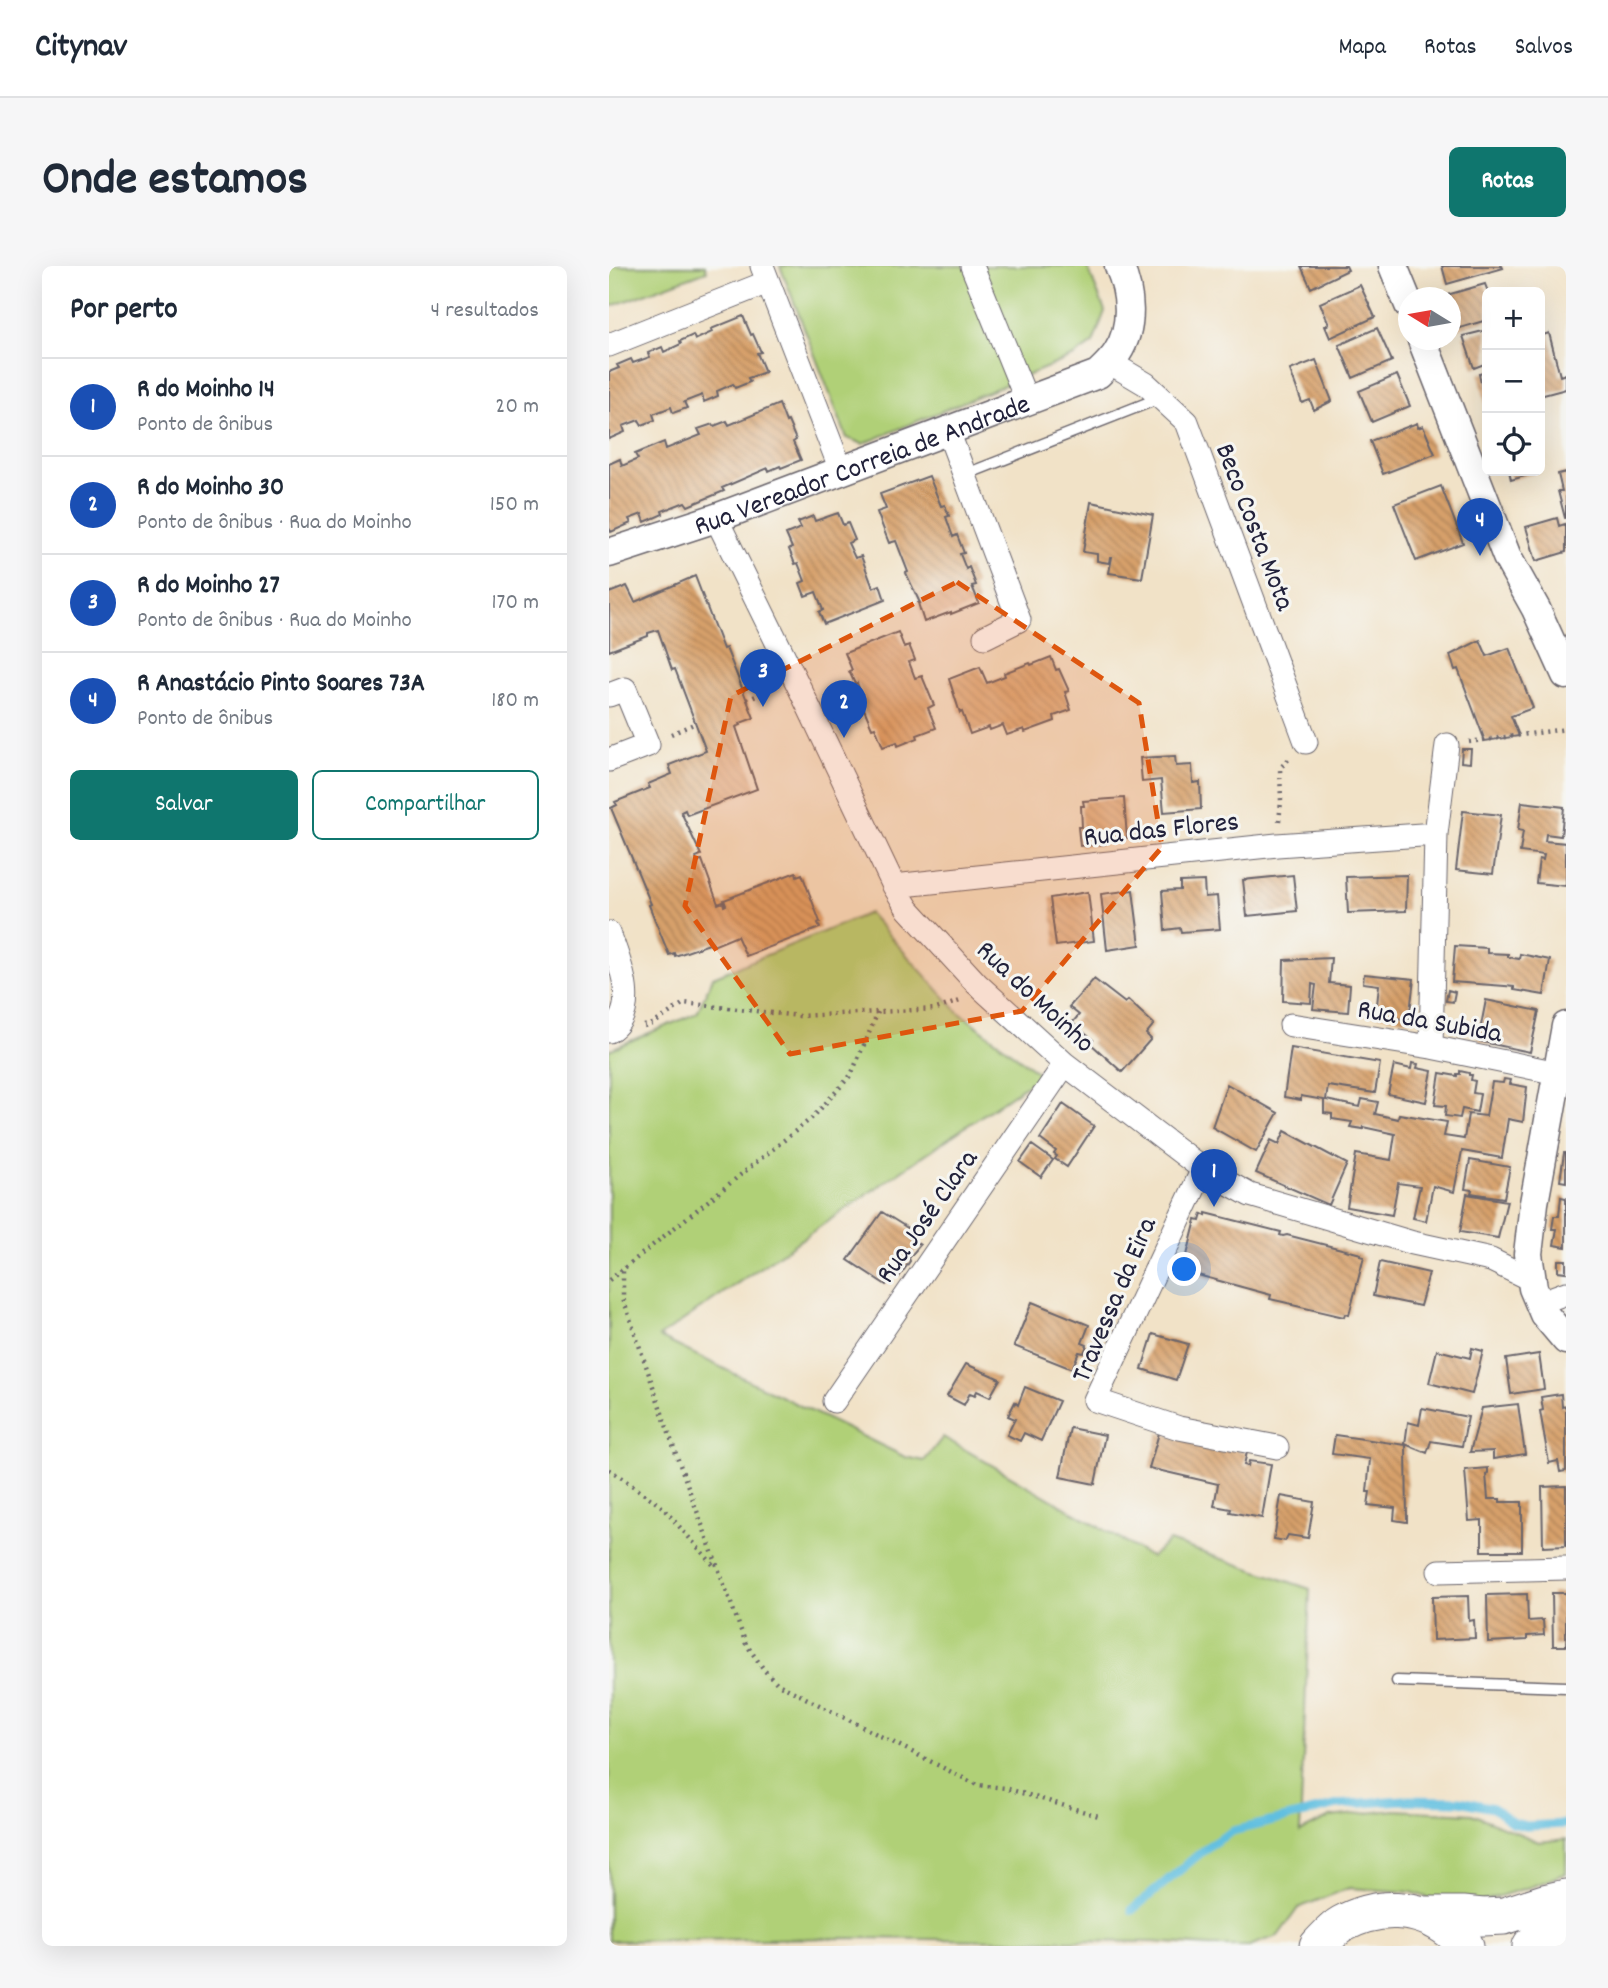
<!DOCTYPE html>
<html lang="pt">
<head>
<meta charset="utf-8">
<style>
  :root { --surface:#fff; --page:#f6f6f7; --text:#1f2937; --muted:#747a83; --line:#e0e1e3; --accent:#0f766e }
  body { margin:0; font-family:Dekko,sans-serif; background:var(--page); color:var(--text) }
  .controls { position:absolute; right:21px; top:21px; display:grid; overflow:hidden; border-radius:10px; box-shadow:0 7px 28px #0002 }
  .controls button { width:63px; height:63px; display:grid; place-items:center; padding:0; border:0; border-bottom:2px solid var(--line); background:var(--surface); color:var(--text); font:35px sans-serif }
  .compass { position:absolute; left:789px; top:21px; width:63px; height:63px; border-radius:50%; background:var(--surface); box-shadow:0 7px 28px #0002; rotate:281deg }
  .you { position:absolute; left:576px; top:1004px; width:24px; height:24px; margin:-18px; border:5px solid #fff; border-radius:50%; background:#1a73e8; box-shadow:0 0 0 10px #1a73e833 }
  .badge { display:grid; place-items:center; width:46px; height:46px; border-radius:50%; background:var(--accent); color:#fff; font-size:23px; font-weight:700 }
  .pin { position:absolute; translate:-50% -58px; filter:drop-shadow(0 2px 4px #0008) }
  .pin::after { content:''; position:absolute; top:37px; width:24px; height:21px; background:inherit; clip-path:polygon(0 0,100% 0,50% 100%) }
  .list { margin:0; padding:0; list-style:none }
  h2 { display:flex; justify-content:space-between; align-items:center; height:91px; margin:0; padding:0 28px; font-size:30px }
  h2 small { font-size:23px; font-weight:400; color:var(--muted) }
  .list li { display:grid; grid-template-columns:46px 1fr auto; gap:21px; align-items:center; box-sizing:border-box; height:98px; padding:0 28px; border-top:2px solid var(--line) }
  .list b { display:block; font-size:26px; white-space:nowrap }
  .list p { margin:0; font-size:23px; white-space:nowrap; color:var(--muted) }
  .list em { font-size:23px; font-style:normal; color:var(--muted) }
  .actions { display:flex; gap:14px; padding:21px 28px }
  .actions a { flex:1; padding:16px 0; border:2px solid var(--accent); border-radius:10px; text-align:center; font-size:24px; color:var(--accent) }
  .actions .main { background:var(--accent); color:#fff }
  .icon { flex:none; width:38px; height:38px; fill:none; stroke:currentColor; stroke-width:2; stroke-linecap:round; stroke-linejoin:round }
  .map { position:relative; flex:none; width:957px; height:1680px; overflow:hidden; border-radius:10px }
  header { display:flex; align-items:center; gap:42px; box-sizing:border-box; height:98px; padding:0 35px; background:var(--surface); border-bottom:2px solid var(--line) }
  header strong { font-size:33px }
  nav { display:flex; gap:38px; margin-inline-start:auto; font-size:24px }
  .intro { display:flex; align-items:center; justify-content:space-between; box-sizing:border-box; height:168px; padding:0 42px }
  h1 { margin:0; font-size:49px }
  .button { padding:18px 32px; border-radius:10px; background:var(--accent); color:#fff; font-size:24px; font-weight:700 }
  main { display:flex; gap:42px; padding:0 42px }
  aside { flex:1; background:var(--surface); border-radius:10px; box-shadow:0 7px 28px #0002 }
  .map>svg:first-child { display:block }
  .green { fill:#b0d077; stroke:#697959; stroke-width:2 }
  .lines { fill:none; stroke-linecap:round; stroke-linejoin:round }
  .stream { stroke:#61bfe0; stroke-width:9 }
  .building { fill:url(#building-back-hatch) }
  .service-casing { stroke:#6a656c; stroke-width:13 }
  .minor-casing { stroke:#6a656c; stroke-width:25 }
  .tertiary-casing { stroke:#6a656c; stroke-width:31 }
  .primary-casing { stroke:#6a656c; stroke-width:39 }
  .path { stroke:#6a656c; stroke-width:4.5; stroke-dasharray:2 5; stroke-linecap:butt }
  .service { stroke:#fff; stroke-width:10 }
  .minor { stroke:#fff; stroke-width:23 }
  .tertiary { stroke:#fff; stroke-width:28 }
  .primary { stroke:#fff; stroke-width:37 }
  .marked { fill:#de560e; fill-opacity:0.2; stroke:#de560e; stroke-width:5; stroke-dasharray:14 9; stroke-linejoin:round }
  .labels { text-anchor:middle; stroke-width:6; stroke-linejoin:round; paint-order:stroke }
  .street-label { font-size:28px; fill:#22223b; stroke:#f6f6f2 }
</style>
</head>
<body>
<header>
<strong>Citynav</strong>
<nav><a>Mapa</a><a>Rotas</a><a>Salvos</a></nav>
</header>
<div class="intro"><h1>Onde estamos</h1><a class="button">Rotas</a></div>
<main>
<aside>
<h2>Por perto<small>4 resultados</small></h2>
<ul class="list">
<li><span class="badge" style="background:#1a4fb4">1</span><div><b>R do Moinho 14</b><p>Ponto de ônibus</p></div><em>20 m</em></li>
<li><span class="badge" style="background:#1a4fb4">2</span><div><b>R do Moinho 30</b><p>Ponto de ônibus · Rua do Moinho</p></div><em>150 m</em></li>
<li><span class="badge" style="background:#1a4fb4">3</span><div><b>R do Moinho 27</b><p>Ponto de ônibus · Rua do Moinho</p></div><em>170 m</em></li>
<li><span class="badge" style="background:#1a4fb4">4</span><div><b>R Anastácio Pinto Soares 73A</b><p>Ponto de ônibus</p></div><em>180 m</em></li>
</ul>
<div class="actions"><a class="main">Salvar</a><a>Compartilhar</a></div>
</aside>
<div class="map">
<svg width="957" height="1680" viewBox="0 0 957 1680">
  <defs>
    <pattern id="building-back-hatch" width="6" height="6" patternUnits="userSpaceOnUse" patternTransform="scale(1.75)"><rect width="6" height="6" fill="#d7a06a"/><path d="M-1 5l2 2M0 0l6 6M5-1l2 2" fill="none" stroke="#ae8258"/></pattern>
  </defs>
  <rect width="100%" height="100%" fill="#f6f6f2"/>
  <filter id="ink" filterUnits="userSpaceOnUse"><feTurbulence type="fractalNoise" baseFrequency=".0143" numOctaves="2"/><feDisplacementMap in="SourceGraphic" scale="14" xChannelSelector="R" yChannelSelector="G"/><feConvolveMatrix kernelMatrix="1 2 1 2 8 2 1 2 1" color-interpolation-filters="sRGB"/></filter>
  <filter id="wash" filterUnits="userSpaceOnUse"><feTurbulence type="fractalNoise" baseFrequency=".00686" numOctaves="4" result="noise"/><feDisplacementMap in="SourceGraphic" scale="28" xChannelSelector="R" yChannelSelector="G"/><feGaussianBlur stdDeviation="1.57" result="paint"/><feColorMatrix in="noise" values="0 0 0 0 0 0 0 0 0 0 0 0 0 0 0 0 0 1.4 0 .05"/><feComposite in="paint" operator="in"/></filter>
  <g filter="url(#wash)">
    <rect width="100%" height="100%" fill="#f1e2c7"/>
    <!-- green -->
    <path class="green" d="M0,0H96L98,5L0,41Z
      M171,0H478L496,45L484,77L465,90L254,178L238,172Z
      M260,647L347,744L432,809L50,1071L296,1191L315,1195L334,1171L542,1291L560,1275L701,1323L691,1566L721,1551L785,1544L863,1548L930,1576L957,1573V1607L924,1620L871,1636L826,1634L802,1626L740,1622L689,1642L669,1670L640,1680H601L545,1676L241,1672L0,1675V784L88,747L104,711Z"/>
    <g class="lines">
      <!-- stream -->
      <path class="stream" d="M523,1644L601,1579L624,1565L729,1539L794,1534L851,1535L884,1542L904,1557L917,1560L957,1558"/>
    </g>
    <g id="blocks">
      <!-- building -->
      <path class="building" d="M692,0H737L739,4L702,22Z
        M833,0H893L894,2L838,18Z
        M876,18L879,26L878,54L844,64L842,56V32L831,31Z
        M751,19L766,51L721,72L716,60L720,58L711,37Z
        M134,50L142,69L144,68L152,86L148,87L156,106L139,112L141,116L126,122L124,118L108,125L109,130L95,136L93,129L75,136L78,142L64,147L62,141L44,148L46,154L33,159L30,154L14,160L16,166L0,173V106L10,102L8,99L22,93L24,97L41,91L39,87L53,81L55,86L72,78L71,75L84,69L86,74L103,66L102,63Z
        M768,62L783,95L744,112L730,79Z
        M878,64V97L865,102L854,70Z
        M940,67L951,110L957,108V123L931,130V70Z
        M707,94L723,135L705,144L701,134L693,137L681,104Z
        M878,106V141H877L870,108Z
        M788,109L801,140L763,156L750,125Z
        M170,138L177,156L179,155L187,174L184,176L192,194L172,202L171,200L160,205L159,202L113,222L115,225L79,240L76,236L53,245L54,248L36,256L33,248L20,253L22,257L2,266L0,262V198L11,193L13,200L29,193L26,188L55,176L57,183L92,169L89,163L104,158L105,160L118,155L120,159Z
        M808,157L809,162L814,160L826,188L774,208L761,175Z
        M900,205H933L902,214Z
        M957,206V252H956L949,225H953L949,208Z
        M320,210L332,240L336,239L340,250L337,251L344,271L348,269L355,287L351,288L357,303L360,301L367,319L363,320L370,337L342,348V346L315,356L309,337H311L297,307L299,306L287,275L280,277L268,246L277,243L271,228Z
        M832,220L854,277L807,295L785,238Z
        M482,236L544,249L533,312L500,307L503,291H501L500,297L488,295V288L474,286Z
        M229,247L234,259L239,257L246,274L239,277L246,292L252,290L264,322L271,319L276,334L215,358L210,346L214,344L207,326L196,330L191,317L196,315L189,297L186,298L180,283L183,282L177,268L192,262L189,256L204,250L206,255Z
        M948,252L950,260L956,258L957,261V286L927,295L917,261Z
        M86,310L114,383L117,382L145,452L131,457L132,459L127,461L148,523L78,549L76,544L72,546L92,589L87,591L88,595L93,594L109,638L114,636L115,640L117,639L115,634L187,606L188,610L193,608L211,656L209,657L211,662L137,690L128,670L104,680L103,677L66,690L65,687L60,689L40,639L42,638L2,542L8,539L6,536L41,522L39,518L63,508L60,499L97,485L66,403L63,404L49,364L39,367V370L0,385V327L18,320L26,336Z
        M289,366L295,381L300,379L306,394L300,396L306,412L313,410L325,439L319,442L327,462L308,469L309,472L289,480L288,476L274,481L266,461L263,462L258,450L252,436L255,435L248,417L246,418L240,405L243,404L236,387Z
        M871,374L878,390L900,382L924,442L902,450L910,470L876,475L849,403L846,404L841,389Z
        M442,391L447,404L450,403L460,425L456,426L462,444L445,450L446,455L416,466L415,463L398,469L394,459L381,464L380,461L361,468L353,446L351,447L340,413L371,401L378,417L396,410L395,407L421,397L422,399Z
        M853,483H862L861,497L852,496Z
        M566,490L567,500L583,499L584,517L591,516L592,543L555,546L552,514L533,516L531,492Z
        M515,532L518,572L496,574V578L471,580L469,561H473L472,540H475L474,535Z
        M913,536L955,541L952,570L937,568L936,575L957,577V620L927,617L930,593L934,594L935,589L911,586L914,565L909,564Z
        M854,545L892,549L884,608L847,604Z
        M684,609L688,645L638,650L634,614Z
        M798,609L797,645L739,647L737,611Z
        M595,615L596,631L608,630L611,663L572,666L571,662L556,664L553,625L571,624V616Z
        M524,624L531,679L498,684L492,628Z
        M479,626L485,675L447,680L441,632Z
        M846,680L878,682V687L899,688V691L910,693L911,688L941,694L935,729L905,724V721L896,720L843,716Z
        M722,692L720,717L741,719L739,746L704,743L707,719L703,718L702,737L674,735L675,694Z
        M755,708L805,713L800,754L767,749L770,719L754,717Z
        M485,713L516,737L519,734L545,758L537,768L542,773L513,806L481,777L484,774L463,757L470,749L460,741Z
        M839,724L846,726L844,736L837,735Z
        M877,734L930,745L921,786L869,775Z
        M682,782L771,797L766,827L719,820L717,834L751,841L753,833L769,836L766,848L789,853L790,848L838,856L835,870L855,873L859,848L877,850L883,816L894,817L895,813L902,814L901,818L918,821L914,856L899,853L893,892L853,885L845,926L824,920L817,955L804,952L811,920L789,917L783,949L738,941L747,888L782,894L786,868L754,861V863L741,861L743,856L723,853V848L715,847V834L692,830V834L675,831Z
        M803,797L809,798L808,802L823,805L817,836L779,828L785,799L802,803Z
        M851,805L860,807V809H863L862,814L866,815L864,827L871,828L868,846L853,843L851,852L836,850L837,840L826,839L831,807L848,810V808H851Z
        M618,818L669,847L647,886L603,861Z
        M454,838L485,860L458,901L446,893L448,890L445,888L447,885L431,873Z
        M676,865L738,898L720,939L647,907L662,874L670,878Z
        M423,879L444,894L432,911L411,896Z
        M955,887H957V916L951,915Z
        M861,894L901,901L895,932L862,927L863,924L856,923Z
        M858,928L898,935L889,972L851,966Z
        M952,931L957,932V981L945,979L948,963H943L945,950H950Z
        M273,946L305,966L301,972L311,979L300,992L301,995L290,1011L286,1007L277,1019L239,994Z
        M597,947L672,966L671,969L674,970L678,969L752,988L751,990L755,991L740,1049L736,1048L735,1051L683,1039V1038L661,1033L662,1029L574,1005L587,954L591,955L593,948L597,950Z
        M949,994H957V1006L949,1005Z
        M771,996L820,1007L811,1040L764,1030Z
        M423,1036L480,1059L473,1077L478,1079L475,1087L470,1086L463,1103L405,1080Z
        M544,1068L579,1078L567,1114L533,1103Z
        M863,1082L874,1085L863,1128L820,1117L828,1084L861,1092Z
        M930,1088L935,1123L902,1128L897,1093Z
        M357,1098L391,1113L381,1131L368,1125L366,1129L361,1127L355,1139L338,1130Z
        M416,1121L450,1135L432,1175L415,1167L411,1175L398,1169L406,1153L399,1150L406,1136L409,1139Z
        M952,1128L953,1141L957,1140V1205L951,1206L949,1195L940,1197L931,1145L934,1144L932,1131Z
        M909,1138L916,1188L884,1193V1185L861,1186L873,1142Z
        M813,1142L859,1151L853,1180L822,1175L818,1187L796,1178L799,1156L810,1159Z
        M461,1162L496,1169L486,1218L451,1211Z
        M550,1167L638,1186L635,1199L639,1200L640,1195L662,1198L653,1252L621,1246L622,1243L605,1240L609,1218L540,1202Z
        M726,1169L797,1179L798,1256L785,1254L786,1242L759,1239L761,1226H758L761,1193L723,1188Z
        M879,1202V1207L877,1208L879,1233H891V1236H913V1285H873V1254L860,1255L856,1204Z
        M957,1220V1280L934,1281L933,1221Z
        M672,1230L705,1236L699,1272L679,1269L676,1275L665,1273Z
        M943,1327H957V1380H944Z
        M918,1328L919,1355L934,1354L935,1369L918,1370V1374L879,1376L878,1329Z
        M859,1330L860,1355L865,1354L866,1372L824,1374L823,1331Z"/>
    </g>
  </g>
  <g filter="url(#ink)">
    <use href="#blocks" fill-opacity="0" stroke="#6a656c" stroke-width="2"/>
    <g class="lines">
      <defs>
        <path id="service" d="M355,209L551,132
          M788,1415L957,1421"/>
        <path id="minor" d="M153,0L232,204
          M363,0L418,135
          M0,79L159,16
          M500,96L537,118L578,156L697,476
          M339,165L410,354L376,371
          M107,252L192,425L285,620L299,643L368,718L456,798L594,903L641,929L804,977L882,994L923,1014
          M0,429L16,423L39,479L0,494
          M827,568L838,479
          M285,620L668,579L827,568L822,781
          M0,667C10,694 32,745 0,765
          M682,759L822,781L949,807
          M594,903L486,1134L570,1162L668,1181
          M930,1037L957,1027
          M225,1135L456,798
          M830,1305L957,1302"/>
        <g id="tertiary">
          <path d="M784,0L800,39"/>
          <path d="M813,74L898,291L927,343L957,409"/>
          <path id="s1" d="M0,287L107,252L489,108C495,102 503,95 508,87C525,61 522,27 510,0"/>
          <path d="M957,760L925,937L919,988L924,1022L935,1048L957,1074"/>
        </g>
        <path id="primary" d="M816,1649H853L874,1651L895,1650L935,1637L957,1632
          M709,1680C716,1673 724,1663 733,1658C767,1639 809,1639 841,1664C846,1668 851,1675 856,1680
          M922,1680L940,1668L957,1663"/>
      </defs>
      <!-- service casing -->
      <use href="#service" class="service-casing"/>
      <!-- minor casing -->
      <use href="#minor" class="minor-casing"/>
      <!-- tertiary casing -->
      <use href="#tertiary" class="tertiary-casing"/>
      <!-- primary casing -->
      <use href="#primary" class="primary-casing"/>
      <!-- path -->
      <path class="path" d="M138,434L163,423
        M62,468L87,457
        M860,476L957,463
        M670,555L672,536L671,502L682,491
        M269,746L242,809L204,851L14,1003V1032L67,1188L137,1378L156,1405L169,1418L368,1519L396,1522L493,1551
        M35,760L44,758L75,737L190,750L327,743L351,735
        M0,1014L13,1004
        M0,1203L52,1240L107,1302"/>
      <!-- service -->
      <use href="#service" class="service"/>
      <!-- minor -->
      <use href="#minor" class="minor"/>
      <!-- tertiary -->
      <use href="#tertiary" class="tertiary"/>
      <!-- primary -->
      <use href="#primary" class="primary"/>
    </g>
  </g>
  <!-- marked area -->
  <path class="marked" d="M348,316L530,437L553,581L413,745L181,788L76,640L122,430Z"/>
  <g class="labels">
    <!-- street labels -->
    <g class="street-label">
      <text dy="10" stroke="none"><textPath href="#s1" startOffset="268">Rua Vereador Correia de Andrade</textPath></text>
      <text transform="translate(648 260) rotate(69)" y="10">Beco Costa Mota</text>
      <text transform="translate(552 561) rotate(-6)" y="10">Rua das Flores</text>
      <text transform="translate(428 729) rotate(43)" y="10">Rua do Moinho</text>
      <text transform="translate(821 753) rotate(10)" y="10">Rua da Subida</text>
      <text transform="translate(316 949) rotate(-55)" y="10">Rua José Clara</text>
      <text transform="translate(503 1033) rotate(-67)" y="10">Travessa da Eira</text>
    </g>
  </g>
</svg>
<div class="controls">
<button>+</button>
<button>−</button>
<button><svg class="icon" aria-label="locate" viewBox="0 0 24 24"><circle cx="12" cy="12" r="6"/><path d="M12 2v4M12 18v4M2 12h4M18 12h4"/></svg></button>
</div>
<svg class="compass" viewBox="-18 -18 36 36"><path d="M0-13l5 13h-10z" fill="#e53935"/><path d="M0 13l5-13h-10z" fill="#747a83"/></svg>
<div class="you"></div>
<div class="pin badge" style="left:605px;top:941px;background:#1a4fb4">1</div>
<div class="pin badge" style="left:235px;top:472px;background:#1a4fb4">2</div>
<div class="pin badge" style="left:154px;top:441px;background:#1a4fb4">3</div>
<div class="pin badge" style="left:871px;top:290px;background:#1a4fb4">4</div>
</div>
</main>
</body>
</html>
